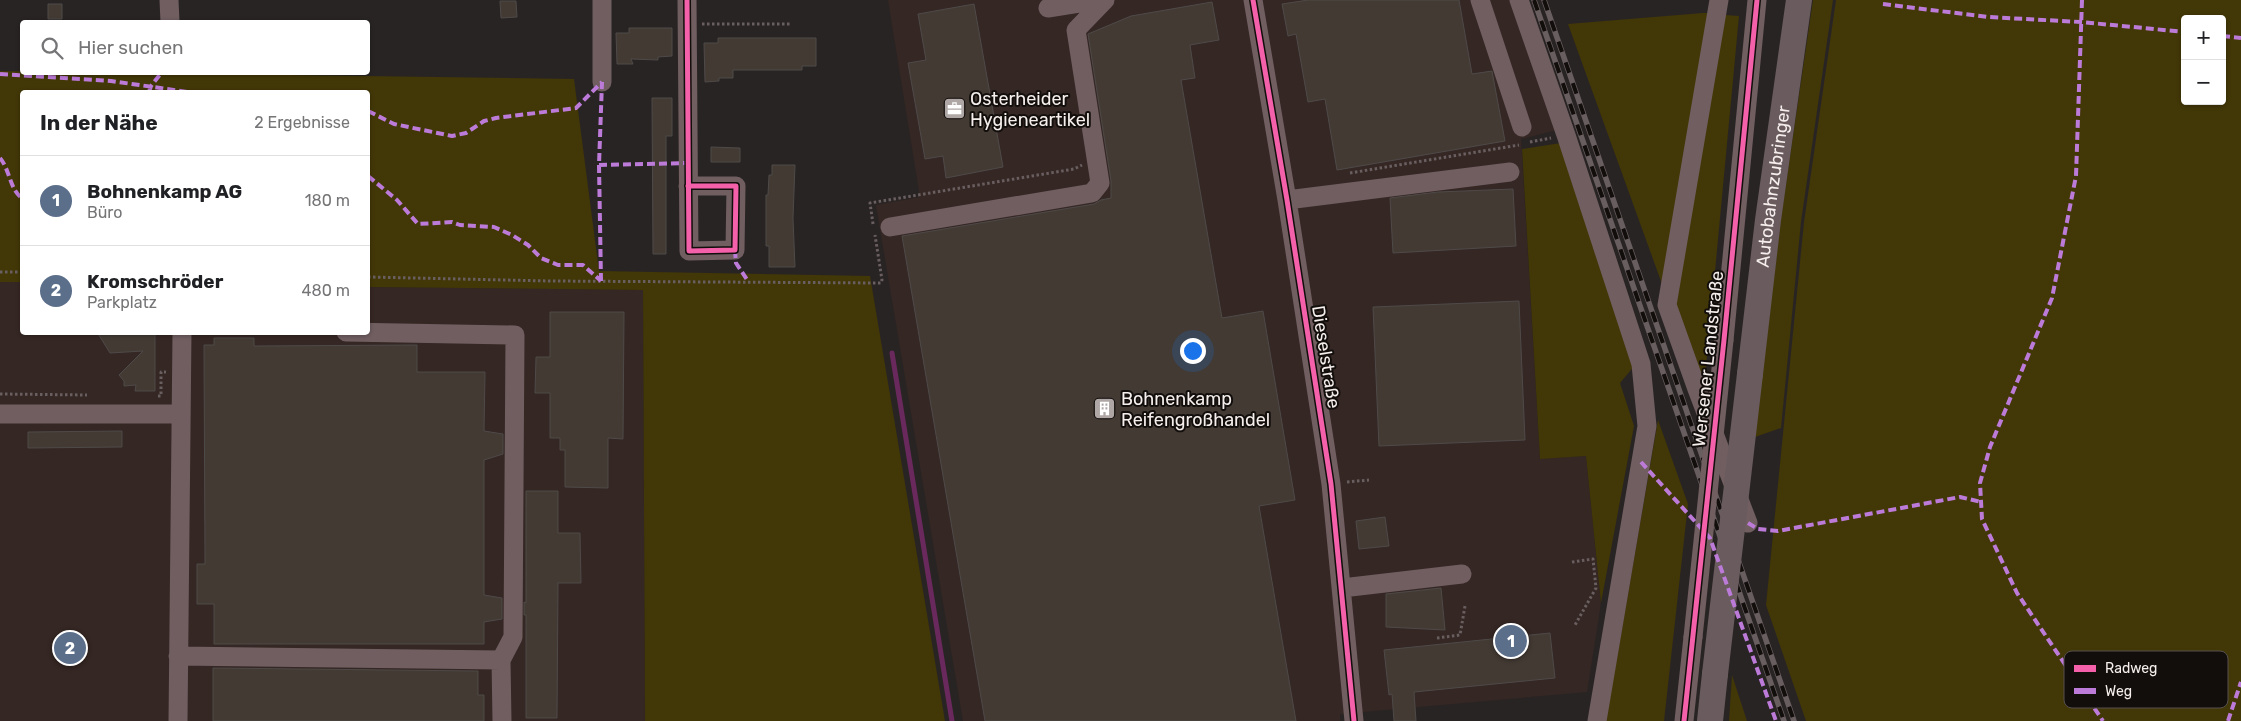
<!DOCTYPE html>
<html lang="de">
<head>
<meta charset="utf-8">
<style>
  :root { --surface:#fff; --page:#f6f6f6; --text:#202124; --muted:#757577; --line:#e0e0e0; --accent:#605d5e }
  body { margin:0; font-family:Rubik,sans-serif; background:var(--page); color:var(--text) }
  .controls { position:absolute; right:15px; top:15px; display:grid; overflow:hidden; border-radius:5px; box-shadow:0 1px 4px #0004 }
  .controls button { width:45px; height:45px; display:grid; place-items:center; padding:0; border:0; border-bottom:1px solid var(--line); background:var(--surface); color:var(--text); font:25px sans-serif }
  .you { position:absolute; left:1192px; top:350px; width:18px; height:18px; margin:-12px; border:4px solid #fff; border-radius:50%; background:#1a73e8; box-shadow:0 0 0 8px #1a73e833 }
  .badge { display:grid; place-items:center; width:32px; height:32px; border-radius:50%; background:var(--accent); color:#fff; font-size:16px; font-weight:700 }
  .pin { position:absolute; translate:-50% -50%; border:2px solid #fff; box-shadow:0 1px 5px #0006 }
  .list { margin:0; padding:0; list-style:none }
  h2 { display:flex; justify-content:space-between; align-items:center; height:65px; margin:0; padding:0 20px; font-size:21px }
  h2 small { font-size:16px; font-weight:400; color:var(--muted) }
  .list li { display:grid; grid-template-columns:32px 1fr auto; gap:15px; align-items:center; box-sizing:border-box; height:90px; padding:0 20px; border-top:1px solid var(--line) }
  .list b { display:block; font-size:19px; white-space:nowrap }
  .list p { margin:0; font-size:16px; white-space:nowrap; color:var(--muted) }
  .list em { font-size:16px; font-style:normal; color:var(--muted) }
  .icon { flex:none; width:28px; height:28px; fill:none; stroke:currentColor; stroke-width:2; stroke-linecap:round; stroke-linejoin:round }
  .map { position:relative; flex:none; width:2241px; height:721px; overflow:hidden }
  .search { position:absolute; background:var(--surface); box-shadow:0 1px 4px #0004; left:20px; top:20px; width:350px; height:55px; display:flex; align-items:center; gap:12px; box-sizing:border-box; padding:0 18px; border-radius:5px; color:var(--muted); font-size:19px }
  .panel { position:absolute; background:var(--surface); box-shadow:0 1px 4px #0004; left:20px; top:90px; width:350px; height:245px; border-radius:5px }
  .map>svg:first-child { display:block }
  .built { fill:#352723 }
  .green { fill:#423707; fill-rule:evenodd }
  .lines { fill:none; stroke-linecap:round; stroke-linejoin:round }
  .stream { stroke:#6a295c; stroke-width:5 }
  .building { fill:#433a33; stroke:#4e4a49 }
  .path { stroke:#695e60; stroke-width:3; stroke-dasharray:2.5 2.5; stroke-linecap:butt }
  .minor { stroke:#705e61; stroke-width:19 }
  .highway { stroke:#695b5e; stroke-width:26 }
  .rail-casing { stroke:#685d5f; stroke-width:5.5 }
  .rail { stroke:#120e0c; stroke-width:4; stroke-dasharray:11; stroke-linecap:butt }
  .minor-bridge { stroke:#705e61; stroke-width:19 }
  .highway-bridge { stroke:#695b5e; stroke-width:26 }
  .quiet { stroke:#bd7bd9; stroke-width:4; stroke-dasharray:8 4; stroke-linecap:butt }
  .cycleway-casing { stroke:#120e0c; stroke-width:8 }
  .cycleway { stroke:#f560ab; stroke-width:5 }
  .labels { text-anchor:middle; stroke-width:4; stroke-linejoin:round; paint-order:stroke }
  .poi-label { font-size:18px; fill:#f5eeec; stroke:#120e0c; text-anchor:start }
  .street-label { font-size:18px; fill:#f5eeec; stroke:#120e0c }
  .key { fill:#120e0c; stroke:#56514f; stroke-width:1 }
  .key-label { font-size:14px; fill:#f5eeec }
</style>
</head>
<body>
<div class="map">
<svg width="2241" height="721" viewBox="0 0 2241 721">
  <rect width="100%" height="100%" fill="#292424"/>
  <!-- built -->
  <path class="built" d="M888,0H1511L1557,130L1521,139L1540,458L1586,456L1601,603L1587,692L1340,714V721H963L876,205L920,197Z
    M0,282H22V332H368V287L643,290L645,721H0Z"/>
  <!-- green -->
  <path class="green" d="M1813,0H1833L1801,222L1781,428L1755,437L1781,218Z
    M1836,0H2241V721H1806L1766,605L1804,222ZM2185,19H2222V101H2185Z
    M1703,13H1712L1662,284L1568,24Z
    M1725,15L1739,16L1703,399L1671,310Z
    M0,71L574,79L599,271L870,276L945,721H645L643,290L368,287V92H22V282H0Z
    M1561,143L1636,364L1620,383L1634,426L1601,603L1586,456L1540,459L1522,149Z
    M1658,420L1688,504L1664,721H1606Z
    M1732,675L1747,721H1729Z"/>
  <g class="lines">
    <!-- stream -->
    <path class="stream" d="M892,353L952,721"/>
  </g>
  <!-- building -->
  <path class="building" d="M1308,0H1459L1472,74L1492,71L1505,141L1337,170L1325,99L1308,102L1296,34L1288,36L1282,4Z
    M500,1H516L517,17L501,18Z
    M1212,2L1219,40L1190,45L1195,78L1181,80L1222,318L1263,311L1295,500L1259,506L1296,721H985L902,236L1094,204L1101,200L1111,198V181L1088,34L1131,16Z
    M48,4H62V19H48Z
    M974,4L1003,167L946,178L943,156L925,159L908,63L926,60L918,14Z
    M629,28H672V56L658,57V60L631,59L633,64H617L616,33H629Z
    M718,38H816V66H802V70H733V78H719V81L705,82L704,43H718Z
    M652,98H672V136H666V254H653Z
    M711,147L740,148V162H711Z
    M772,165H795L793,218L795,267H769V246H766V195H768L769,175H772Z
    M1513,189L1516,246L1393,253L1390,198L1438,192Z
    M1519,301L1525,440L1379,446L1373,307Z
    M550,312H624L623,439L608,438V488L565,487V450H560V438H550V393H535L536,357H550Z
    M97,332H155V391H135L136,385L124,386V381L119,375L143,351L110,353Z
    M214,338H254V346L417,345V372H485L484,431L503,434V454L484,460V595L502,598V619L484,622V644H214V604H197V564H205L204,345H214Z
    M122,431V447L28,448V432Z
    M526,491H558V533H580L581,583H558L557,718H526V615H524V602L526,603Z
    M1385,517L1389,546L1359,549L1356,521Z
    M1441,588L1445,630L1386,627V594Z
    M1550,633L1555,678L1414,692L1416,721H1394L1392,694L1389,695L1384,650Z
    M213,668L478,671V695H484V721H213Z"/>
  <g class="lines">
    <!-- path -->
    <path class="path" d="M702,24H792
      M1530,142L1551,138
      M1350,173L1519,145
      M873,224L870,203L1074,169L1082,165
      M0,272H22
      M368,277L550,281L881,283L882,280L875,235
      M0,394L87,395
      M158,396H161V372H166
      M1347,482L1369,480
      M1572,562L1593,559L1596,588L1575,625
      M1437,638L1460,635L1465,606"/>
    <!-- minor -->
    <path class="minor" d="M169,0L170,22
      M602,0V82
      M687,0L689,251L735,250L736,186H688
      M1253,0L1287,200L1331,484L1354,721
      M1480,0L1522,127
      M1519,0L1566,135L1641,364L1647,426L1597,721
      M1719,0L1667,305L1697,389L1748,523
      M1048,8L1098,0
      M1287,200L1510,172
      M890,227L1092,193L1100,183L1076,30L1105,0
      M346,332L515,335L513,637L501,660L502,721
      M1724,340L1757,0
      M0,414H181
      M1342,588L1462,574
      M178,656L501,660
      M178,721L182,332
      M1684,721L1693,637"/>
    <!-- highway -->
    <g class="highway">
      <path id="s1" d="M1750,374L1768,220L1799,0"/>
      <path d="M1710,721L1715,674"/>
    </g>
    <defs>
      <path id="rail" d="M1534,0L1784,721
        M1544,0L1794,721"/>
    </defs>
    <!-- rail casing -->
    <use href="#rail" class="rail-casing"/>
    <!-- rail -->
    <use href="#rail" class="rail"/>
    <!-- minor-bridge -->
    <path class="minor-bridge" d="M1693,637L1724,340"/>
    <!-- highway-bridge -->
    <path class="highway-bridge" d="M1715,674L1750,374"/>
    <!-- quiet -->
    <path class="quiet" d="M2082,0L2076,176L2052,298L1990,447L1980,483L1982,519L2017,593L2103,721
      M1883,4L1988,17L2081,22L2185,32
      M2222,36L2241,38
      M0,74L111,81L188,92
      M149,92L151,86L162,72
      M368,111L394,124L452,136L466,133L484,121L496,118L576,108L602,82
      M0,158C10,170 10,190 22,198
      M599,165L688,163
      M368,176L397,200L418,224L452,222L460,225L494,227L512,235L528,245L541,258L558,265H583L601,281
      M735,250L736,263L748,281
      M601,281L599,165L602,82
      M1641,462L1710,538L1776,721
      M1748,523L1758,529L1778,531L1960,497L1981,502
      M2228,721L2241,682"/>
    <defs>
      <path id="cycleway" d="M687,0L689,251L735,250L736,186H688
        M1253,0L1287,200L1331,484L1354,721
        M1684,721L1724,340L1757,0"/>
    </defs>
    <!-- cycleway casing -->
    <use href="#cycleway" class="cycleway-casing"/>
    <!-- cycleway -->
    <use href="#cycleway" class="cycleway"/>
  </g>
  <!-- icons -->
  <defs>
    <symbol id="office-square" viewBox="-11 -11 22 22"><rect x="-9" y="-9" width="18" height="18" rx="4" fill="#aea7a6" stroke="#120e0c"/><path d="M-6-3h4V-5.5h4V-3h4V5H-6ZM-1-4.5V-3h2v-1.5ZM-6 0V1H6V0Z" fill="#fff"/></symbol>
    <symbol id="building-square" viewBox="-11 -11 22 22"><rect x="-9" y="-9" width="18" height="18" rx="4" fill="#aea7a6" stroke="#120e0c"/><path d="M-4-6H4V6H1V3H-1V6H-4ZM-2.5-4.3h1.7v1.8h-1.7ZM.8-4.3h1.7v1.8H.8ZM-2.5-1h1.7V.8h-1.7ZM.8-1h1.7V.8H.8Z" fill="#fff"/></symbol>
  </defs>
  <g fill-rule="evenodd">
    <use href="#office-square" x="942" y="96" width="25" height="25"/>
    <use href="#building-square" x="1092" y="396" width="25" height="25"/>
  </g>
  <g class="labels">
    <!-- poi labels -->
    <g class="poi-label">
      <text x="970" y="105">Osterheider<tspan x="970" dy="21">Hygieneartikel</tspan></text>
      <text x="1121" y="405">Bohnenkamp<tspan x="1121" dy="21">Reifengroßhandel</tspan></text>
    </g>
    <!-- street labels -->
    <g class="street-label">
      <text dy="6" stroke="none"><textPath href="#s1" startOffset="189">Autobahnzubringer</textPath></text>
      <text transform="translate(1326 357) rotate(81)" y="6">Dieselstraße</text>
      <text transform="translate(1708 359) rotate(-84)" y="6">Wersener Landstraße</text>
    </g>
  </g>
  <!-- legend -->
  <rect x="2064" y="651" width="164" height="57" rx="8" class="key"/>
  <rect x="2074" y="665" width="22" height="7" fill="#f560ab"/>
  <rect x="2074" y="688" width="22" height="6" fill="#bd7bd9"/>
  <g class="key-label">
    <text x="2105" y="673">Radweg</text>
    <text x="2105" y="696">Weg</text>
  </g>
</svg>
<div class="controls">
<button>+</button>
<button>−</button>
</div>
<div class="you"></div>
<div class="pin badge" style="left:1511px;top:641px;background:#5c6f8a">1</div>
<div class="pin badge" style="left:70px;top:648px;background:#5c6f8a">2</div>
<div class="search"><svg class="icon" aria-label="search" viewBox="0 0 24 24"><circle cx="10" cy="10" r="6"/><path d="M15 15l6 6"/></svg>Hier suchen</div>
<section class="panel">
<h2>In der Nähe<small>2 Ergebnisse</small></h2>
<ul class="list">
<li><span class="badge" style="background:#5c6f8a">1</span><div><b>Bohnenkamp AG</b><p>Büro</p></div><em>180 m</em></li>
<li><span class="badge" style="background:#5c6f8a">2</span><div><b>Kromschröder</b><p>Parkplatz</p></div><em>480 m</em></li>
</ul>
</section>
</div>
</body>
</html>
